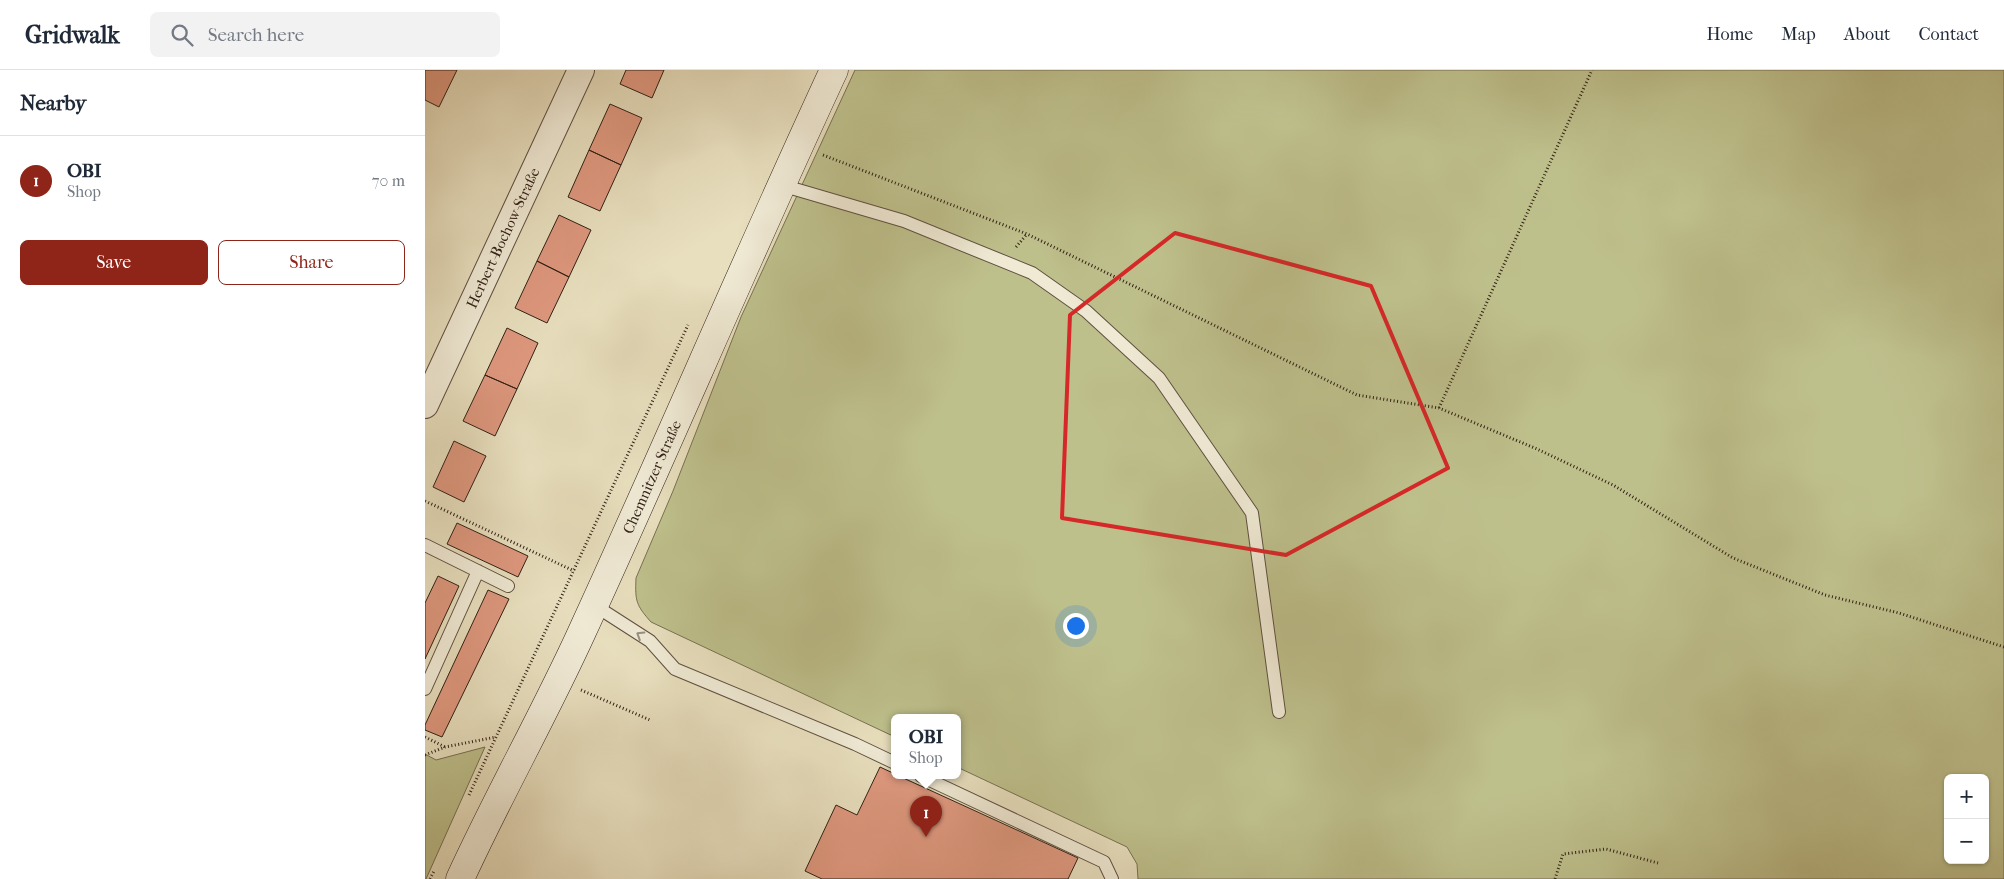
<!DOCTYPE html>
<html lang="en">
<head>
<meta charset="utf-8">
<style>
  :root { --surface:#fff; --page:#f2f2f3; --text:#1f2937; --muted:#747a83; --line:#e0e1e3; --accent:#8f2418 }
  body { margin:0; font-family:"IM FELL French Canon",serif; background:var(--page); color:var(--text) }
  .controls { position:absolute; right:15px; bottom:15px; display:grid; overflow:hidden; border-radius:8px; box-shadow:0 1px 4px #0004 }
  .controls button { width:45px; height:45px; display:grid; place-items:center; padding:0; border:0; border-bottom:1px solid var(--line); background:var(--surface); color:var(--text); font:25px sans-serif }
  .you { position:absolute; left:650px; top:555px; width:18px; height:18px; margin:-12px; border:4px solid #fff; border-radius:50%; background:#1a73e8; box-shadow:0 0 0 8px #1a73e833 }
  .badge { display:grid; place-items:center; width:32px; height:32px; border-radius:50%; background:var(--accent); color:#fff; font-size:16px; font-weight:700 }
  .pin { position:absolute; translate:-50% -41px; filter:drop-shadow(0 1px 2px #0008) }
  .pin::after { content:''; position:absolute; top:26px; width:18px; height:15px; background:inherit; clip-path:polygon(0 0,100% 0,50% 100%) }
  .popup { position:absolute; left:466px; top:644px; width:70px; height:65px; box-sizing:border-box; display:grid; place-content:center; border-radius:8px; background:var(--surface); filter:drop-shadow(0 1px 4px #0005); font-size:16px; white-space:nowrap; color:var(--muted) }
  .popup b { font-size:19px; color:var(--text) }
  .popup::after { content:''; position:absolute; left:50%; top:100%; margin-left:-10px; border:10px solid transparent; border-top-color:var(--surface) }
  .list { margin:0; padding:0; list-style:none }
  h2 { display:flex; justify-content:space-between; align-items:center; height:65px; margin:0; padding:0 20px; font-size:21px }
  h2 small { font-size:16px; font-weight:400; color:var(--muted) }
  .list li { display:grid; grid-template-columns:32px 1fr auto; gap:15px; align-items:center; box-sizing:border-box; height:90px; padding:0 20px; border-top:1px solid var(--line) }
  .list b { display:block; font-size:19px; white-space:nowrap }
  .list p { margin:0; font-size:16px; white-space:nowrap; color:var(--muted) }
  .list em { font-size:16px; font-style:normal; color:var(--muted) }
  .actions { display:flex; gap:10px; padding:15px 20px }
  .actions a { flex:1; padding:11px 0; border:1px solid var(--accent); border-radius:8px; text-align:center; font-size:18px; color:var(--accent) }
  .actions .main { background:var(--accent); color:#fff }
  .icon { flex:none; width:28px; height:28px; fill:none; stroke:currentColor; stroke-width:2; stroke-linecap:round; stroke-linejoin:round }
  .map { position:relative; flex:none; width:1579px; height:809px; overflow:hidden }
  header { display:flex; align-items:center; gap:30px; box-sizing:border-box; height:70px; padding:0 25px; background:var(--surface); border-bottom:1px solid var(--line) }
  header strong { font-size:24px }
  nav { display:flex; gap:28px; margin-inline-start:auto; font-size:18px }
  .search { width:350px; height:45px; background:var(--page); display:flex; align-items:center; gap:12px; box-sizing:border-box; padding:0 18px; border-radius:8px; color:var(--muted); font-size:19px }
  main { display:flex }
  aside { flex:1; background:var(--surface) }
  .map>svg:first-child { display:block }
  .green { fill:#bec08c; stroke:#787052; fill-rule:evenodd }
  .building { fill:#de987e; stroke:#312117 }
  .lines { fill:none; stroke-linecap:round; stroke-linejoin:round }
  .lane-casing { stroke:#5f5041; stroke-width:14 }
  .street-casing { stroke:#5f5041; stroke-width:28 }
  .secondary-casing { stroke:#312117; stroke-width:29 }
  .path { stroke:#312117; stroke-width:3; stroke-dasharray:1 2.5; stroke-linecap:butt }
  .lane { stroke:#f0ead5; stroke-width:12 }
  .street { stroke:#f0ead5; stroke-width:26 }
  .secondary { stroke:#f0ead5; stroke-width:28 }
  .oneway { stroke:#9a9080 }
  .marked { fill:none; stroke:#d62828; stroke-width:4; stroke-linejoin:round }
  .labels { text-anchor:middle; stroke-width:4; stroke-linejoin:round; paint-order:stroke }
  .street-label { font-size:15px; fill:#312117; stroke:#f0ead5 }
</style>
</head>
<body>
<header>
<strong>Gridwalk</strong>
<div class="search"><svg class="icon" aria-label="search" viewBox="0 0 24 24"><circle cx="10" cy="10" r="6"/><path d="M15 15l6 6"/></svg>Search here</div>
<nav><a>Home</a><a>Map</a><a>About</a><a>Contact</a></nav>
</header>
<main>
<aside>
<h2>Nearby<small></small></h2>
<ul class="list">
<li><span class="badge">1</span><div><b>OBI</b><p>Shop</p></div><em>70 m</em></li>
</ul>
<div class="actions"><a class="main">Save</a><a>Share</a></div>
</aside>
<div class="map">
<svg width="1579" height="809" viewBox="0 0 1579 809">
  <rect width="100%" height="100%" fill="#e8dfbe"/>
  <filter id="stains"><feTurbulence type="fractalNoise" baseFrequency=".004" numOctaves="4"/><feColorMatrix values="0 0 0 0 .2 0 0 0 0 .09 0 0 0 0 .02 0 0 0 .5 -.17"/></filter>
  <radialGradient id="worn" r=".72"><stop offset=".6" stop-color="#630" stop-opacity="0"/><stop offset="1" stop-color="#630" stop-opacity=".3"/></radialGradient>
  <!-- green -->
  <path class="green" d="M430,0H1579V809H713L712,794L702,777L532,697V648H470V667L226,552C211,535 210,531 211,508L248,421L316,247ZM1523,708H1560V790H1523Z
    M60,677L1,809H0V684L11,690Z"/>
  <!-- building -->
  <path class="building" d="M0,0H32L14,37L0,30Z
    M201,0H239L227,28L195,14Z
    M185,34L217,48L196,95L164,80Z
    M164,80L196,95L175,141L143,127Z
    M134,145L166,160L144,207L112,191Z
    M112,191L144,207L122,253L90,238Z
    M82,258L113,273L92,319L60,305Z
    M60,305L92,319L70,366L38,351Z
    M29,371L61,386L39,432L8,417Z
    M32,453L103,486L93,507L22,474Z
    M13,506L34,516L0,589V533Z
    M63,520L84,529L17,667L0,660V655Z
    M455,697L470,704V706H474L653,788L643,809H397L380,801L411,735L432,745Z"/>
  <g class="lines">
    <defs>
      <path id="lane" d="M356,115L479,151L607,203L661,241L734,308L827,443L854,642
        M0,475L83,516
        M169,535L225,571L250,599L430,674L470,693
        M0,619L53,501
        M496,706L679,792L687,809"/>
      <path id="street" d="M0,335L156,0"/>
      <path id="secondary" d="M35,809C73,726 118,647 156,564C242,377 322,187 409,0"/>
    </defs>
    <!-- lane casing -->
    <use href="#lane" class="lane-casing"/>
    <!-- street casing -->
    <use href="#street" class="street-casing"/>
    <!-- secondary casing -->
    <use href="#secondary" class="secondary-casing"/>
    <!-- path -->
    <path class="path" d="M398,85L602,164L932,325L1014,338L1112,379L1188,415L1308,488L1400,525L1474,543L1579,577
      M591,177L602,164
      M1014,338L1167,0
      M0,431L149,501
      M156,620L225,650
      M0,667L20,677
      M0,685L20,677L71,667
      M44,725L263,255
      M5,809L9,801
      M1130,809L1138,784L1181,779L1233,793"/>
    <!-- lane -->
    <use href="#lane" class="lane"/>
    <!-- street -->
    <use href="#street" class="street"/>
    <!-- secondary -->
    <use href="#secondary" class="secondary"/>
  </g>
  <!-- one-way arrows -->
  <defs><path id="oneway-chevron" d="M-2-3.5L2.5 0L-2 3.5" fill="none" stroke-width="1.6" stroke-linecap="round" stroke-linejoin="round" transform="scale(1.25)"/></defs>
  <use class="oneway" href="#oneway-chevron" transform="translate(215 565) rotate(-148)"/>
  <!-- marked area -->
  <path class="marked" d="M750,163L946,216L1023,398L861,485L637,448L645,245Z"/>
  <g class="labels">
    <!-- street labels -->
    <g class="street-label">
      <text transform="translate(78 168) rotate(-65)" y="5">Herbert-Bochow-Straße</text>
      <text transform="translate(227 407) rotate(-66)" y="5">Chemnitzer Straße</text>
    </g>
  </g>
  <rect width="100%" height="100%" filter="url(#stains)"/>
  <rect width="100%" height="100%" fill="url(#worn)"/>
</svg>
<div class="controls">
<button>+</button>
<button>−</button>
</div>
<div class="you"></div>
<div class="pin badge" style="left:501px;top:767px">1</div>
<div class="popup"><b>OBI</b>Shop</div>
</div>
</main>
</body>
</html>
